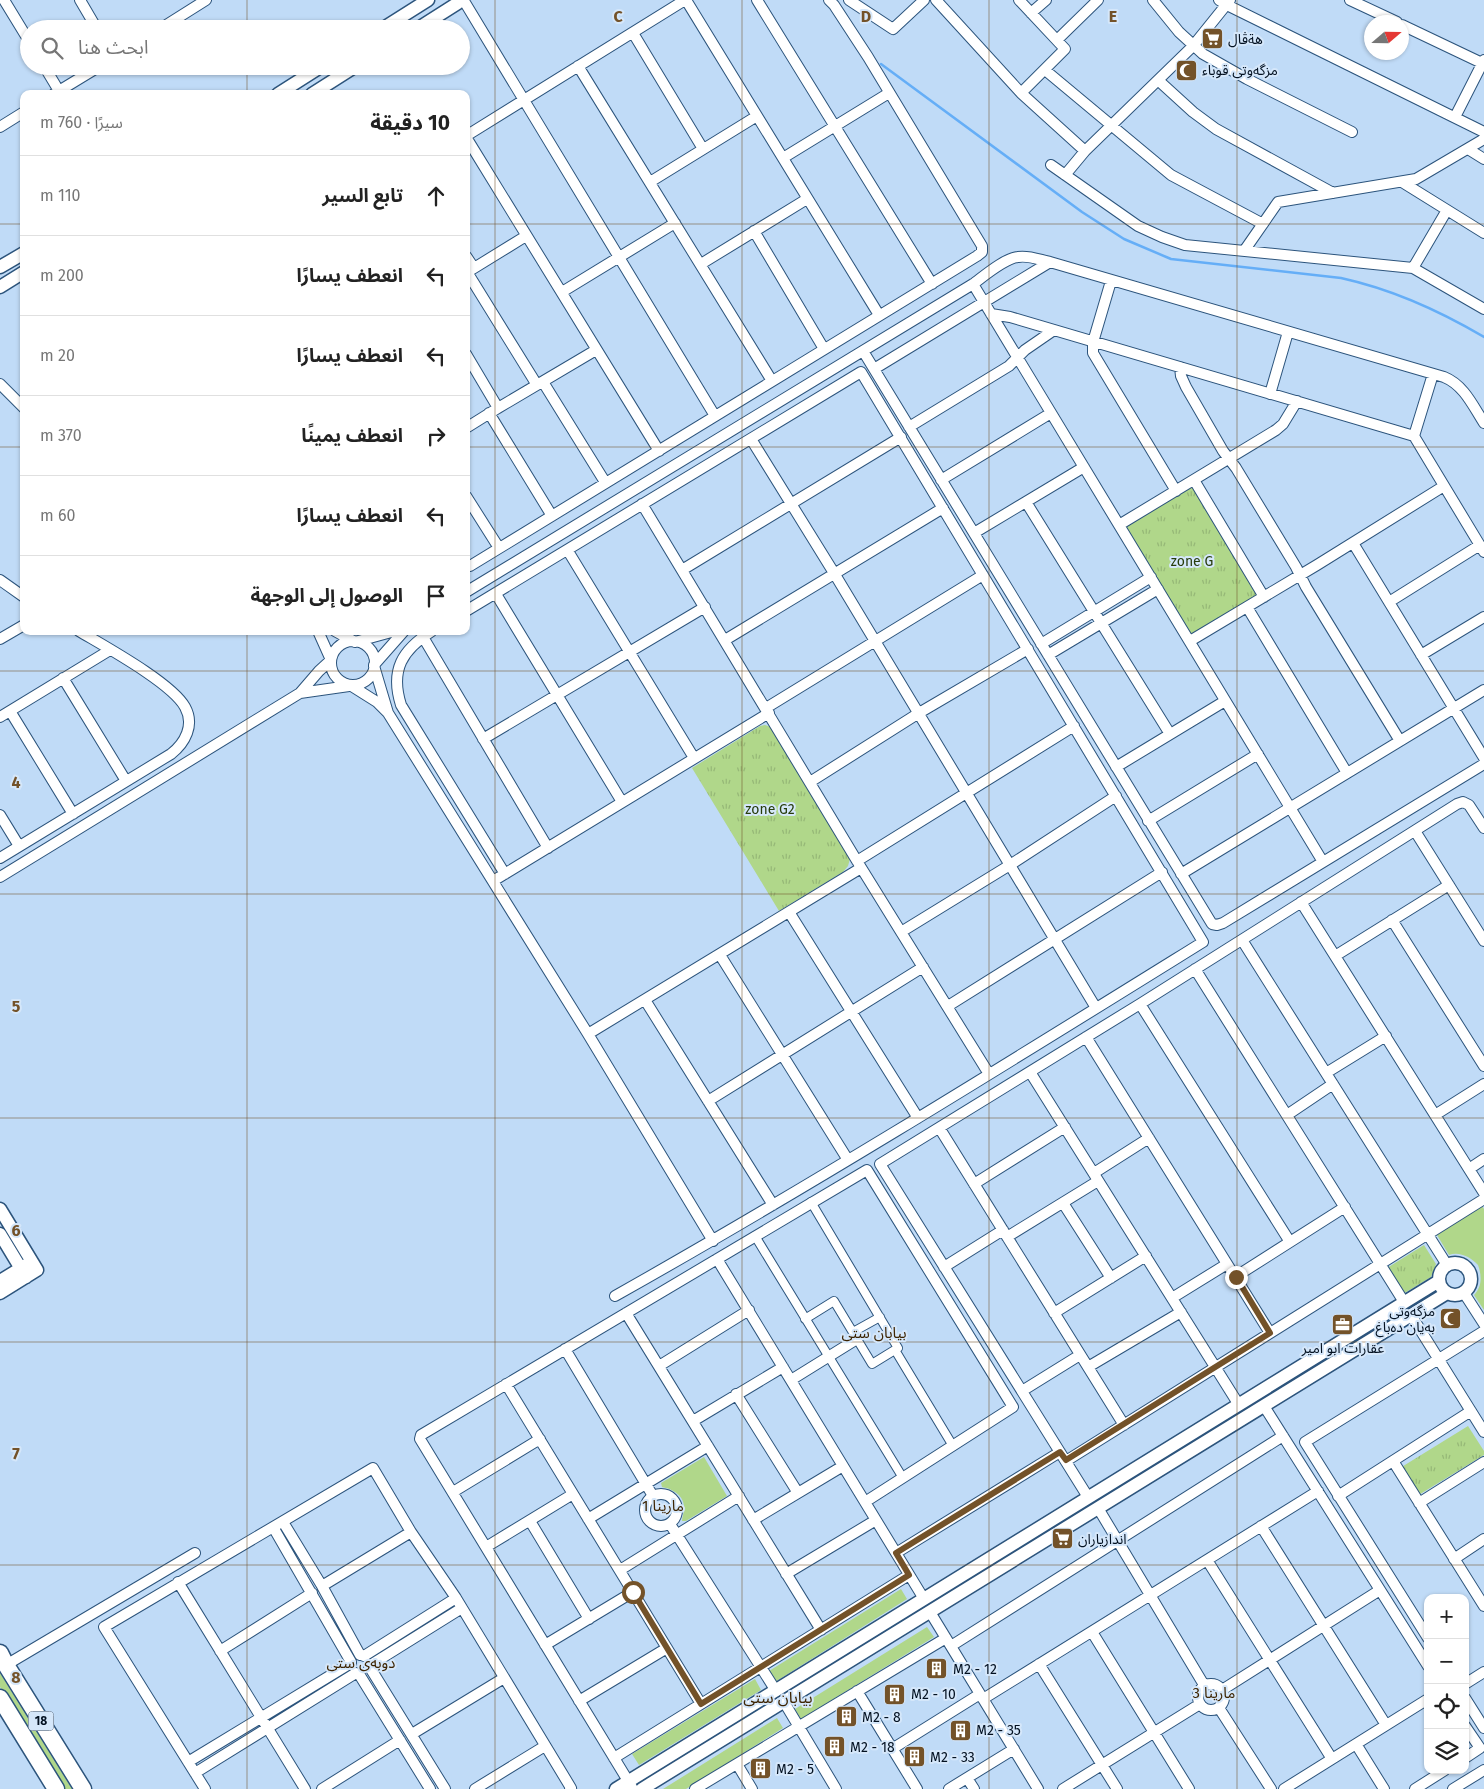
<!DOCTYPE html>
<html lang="ar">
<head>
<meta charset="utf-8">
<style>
  :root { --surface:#fff; --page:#f2f2f2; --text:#222; --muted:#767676; --line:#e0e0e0 }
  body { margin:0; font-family:"Fira Sans","Noto Sans Arabic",sans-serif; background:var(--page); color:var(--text); direction:rtl }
  .controls { position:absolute; right:15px; bottom:15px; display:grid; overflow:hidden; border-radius:10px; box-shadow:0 1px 4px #0004 }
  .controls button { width:45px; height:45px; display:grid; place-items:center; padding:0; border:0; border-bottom:1px solid var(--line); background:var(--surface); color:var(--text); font:25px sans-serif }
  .compass { position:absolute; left:1364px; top:15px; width:45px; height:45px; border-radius:50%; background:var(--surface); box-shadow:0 1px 4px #0004; rotate:70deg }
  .stop { position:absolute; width:15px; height:15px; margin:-11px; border:4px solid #735229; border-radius:50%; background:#fff }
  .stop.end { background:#735229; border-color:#fff; box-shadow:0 1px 5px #0008 }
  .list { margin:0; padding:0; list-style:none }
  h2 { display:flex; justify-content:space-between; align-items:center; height:65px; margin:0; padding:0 20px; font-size:21px }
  h2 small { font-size:16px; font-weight:400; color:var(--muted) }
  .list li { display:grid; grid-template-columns:32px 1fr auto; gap:15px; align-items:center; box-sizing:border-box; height:80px; padding:0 20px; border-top:1px solid var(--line) }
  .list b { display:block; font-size:19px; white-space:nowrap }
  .list em { font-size:16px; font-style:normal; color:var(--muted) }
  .icon { flex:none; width:28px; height:28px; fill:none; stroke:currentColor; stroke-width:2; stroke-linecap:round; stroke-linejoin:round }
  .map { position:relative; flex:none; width:1484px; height:1789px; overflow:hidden; direction:ltr }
  .search { position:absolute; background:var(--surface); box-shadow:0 1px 4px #0004; left:20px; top:20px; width:450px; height:55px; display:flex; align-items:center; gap:12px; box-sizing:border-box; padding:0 18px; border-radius:28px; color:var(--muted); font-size:19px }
  .panel { position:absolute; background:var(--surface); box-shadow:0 1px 4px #0004; left:20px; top:90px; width:450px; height:545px; border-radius:10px; direction:rtl }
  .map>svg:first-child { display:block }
  .grass { fill:#b0d78a }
  .park { fill:url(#park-tufts) }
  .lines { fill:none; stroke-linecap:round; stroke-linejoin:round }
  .stream { stroke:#65aef7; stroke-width:2.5 }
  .pedestrian-casing { stroke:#2c547c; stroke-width:10 }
  .minor-casing { stroke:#2c547c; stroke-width:12 }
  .tertiary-casing { stroke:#2c547c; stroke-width:15 }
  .trunk-casing { stroke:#2c547c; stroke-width:19 }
  .pedestrian { stroke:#fff; stroke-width:8 }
  .minor { stroke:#fff; stroke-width:10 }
  .tertiary { stroke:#fff; stroke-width:12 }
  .trunk { stroke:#fff; stroke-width:16 }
  .route { stroke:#735229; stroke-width:6 }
  .grid { fill:none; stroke:#735229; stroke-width:1; stroke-opacity:0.55 }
  .labels { text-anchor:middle; stroke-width:4; stroke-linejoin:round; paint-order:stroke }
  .shield { fill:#d5e7fa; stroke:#425162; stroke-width:1 }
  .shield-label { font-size:12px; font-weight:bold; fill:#031121 }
  .poi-label { font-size:14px; fill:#031121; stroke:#d5e7fa; text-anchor:start }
  .park-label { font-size:14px; fill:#273c0b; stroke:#d5e7fa }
  .neighbourhood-label { font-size:15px; fill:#3d2402; stroke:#d5e7fa }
  .quarter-label { font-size:16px; fill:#3d2402; stroke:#d5e7fa }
  .grid-label { font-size:16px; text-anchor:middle; font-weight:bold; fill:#735229; stroke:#d5e7fa; stroke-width:4; stroke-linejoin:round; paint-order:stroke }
</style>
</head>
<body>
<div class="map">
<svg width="1484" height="1789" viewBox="0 0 1484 1789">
  <defs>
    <pattern id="park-tufts" width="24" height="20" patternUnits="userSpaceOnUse" patternTransform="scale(1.25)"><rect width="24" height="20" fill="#b0d78a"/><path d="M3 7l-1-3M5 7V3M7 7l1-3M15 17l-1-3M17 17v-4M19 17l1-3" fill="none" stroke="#96b877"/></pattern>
  </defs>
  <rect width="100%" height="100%" fill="#c0dbf7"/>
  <!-- grass -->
  <path class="grass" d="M1482,1206L1484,1209V1310L1474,1295C1482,1287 1482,1276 1478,1265C1471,1257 1459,1251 1449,1255L1437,1235Z
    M704,1457L727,1496L686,1521H682C682,1517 684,1513 684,1509C685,1496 673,1489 662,1487L661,1483Z
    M901,1589L907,1599L775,1682L769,1671Z
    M927,1627L934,1637L801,1719L795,1709Z
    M0,1673L72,1789H63L2,1690L0,1687Z
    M755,1679L761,1690L639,1765L632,1754Z
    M777,1718L783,1728L686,1789H663Z"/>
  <!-- park -->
  <path class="park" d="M1193,485L1259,596L1191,637L1125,526Z
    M765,725L771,727L850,859L848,866L843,872L779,911L692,768L760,726Z
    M1424,1245L1436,1264L1431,1277L1403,1294L1387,1268Z
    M1468,1426L1484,1451V1455L1417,1496L1400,1468Z"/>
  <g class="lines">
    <!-- stream -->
    <path class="stream" d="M881,64L1082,212L1124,239L1171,259L1341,278C1391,289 1440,311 1484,337"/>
    <defs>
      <path id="pedestrian" d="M755,1236L903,1478
        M805,1319L834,1301L872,1364L898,1348L811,1202
        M853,1332L880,1317
        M895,1350L953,1446"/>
      <path id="minor" d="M4,0L29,41
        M80,0L97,29
        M686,0L879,315
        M757,0L932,284
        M849,0L893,29L924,0
        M936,0L1021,93L1085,151
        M1019,0L1065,49L1021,93
        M1153,0L1179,32L1203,54L1247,79L1352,132
        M1219,0L1227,5L1484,132
        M1350,0L1397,22
        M464,1L715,416
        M1031,13L1046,0
        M1402,25L1484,64
        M160,29L206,0
        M633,33L703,149
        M1057,40L1098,0
        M44,66L59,91
        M578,66L772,381
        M1045,70L1171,175L1263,224
        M1159,81L1193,112L1216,129L1333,193
        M54,94L100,66
        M1455,117L1484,60
        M0,127L24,112
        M466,136L685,0
        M466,137L659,451
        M1468,149L1484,159
        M783,158L889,93
        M1051,165L1138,226L1162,237L1185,245L1413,268L1484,309
        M1065,175L1085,151L1193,46L1230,0
        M650,182L757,116
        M1402,182L1484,233
        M754,231L824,349
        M1244,251L1278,202L1416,179L1484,139
        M466,256L474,268
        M701,264L807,199
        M1413,268L1447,210
        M467,272L537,385
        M466,273L526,236
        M1111,281L1093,342V353L1176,491
        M973,284L1323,862
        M562,292L675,223
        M991,314L1010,317L1414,436L1484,552
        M863,351L1212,924L1217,925L1223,923L1484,764
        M466,354L498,408
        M1180,367L1181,376L1186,387L1223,451L1236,468L1296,567L1306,587L1400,741
        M874,369L1050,262
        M543,382L605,482
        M0,384L24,408
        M1270,394L1288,332
        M489,413L552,516
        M909,427L1009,366L1025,350L1054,330
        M466,428L498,408L596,350
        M1414,436L1433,374
        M751,439L834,573L1096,1008
        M941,480L1051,413
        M1194,480L1264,597
        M466,496L499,548
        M1026,502L1170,734
        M642,504L857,861L989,1074
        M1119,525L1276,430L1283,424L1297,401
        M974,533L1084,467
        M1353,543L1484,758
        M568,551L694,758
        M466,567L470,566L977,256L982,252V246L868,57L834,5L829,0
        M682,570L901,437
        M0,580L24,597
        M466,592L973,284C984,276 1005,258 1018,257C1029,255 1040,260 1050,262L1444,377C1464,385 1473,406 1484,423
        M496,594L622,802
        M1389,602L1480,545
        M1247,607L1347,773
        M466,611L861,372L1203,942C1008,1063 814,1184 615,1296
        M335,631L355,642
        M432,631C402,650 390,670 401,705L505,874
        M423,637L548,848
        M0,639L24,625
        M725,640L943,508
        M1190,641L1317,565L1444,486
        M331 663a22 22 0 1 1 44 0a22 22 0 1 1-44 0Z
        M355,642L395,631
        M1041,644L1151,577
        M1048,655L1158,589
        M1421,655L1484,617
        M374,665L404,631
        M374,666L388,713L588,1034L713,1241
        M63,678L126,781
        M350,685L377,702L388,713
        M300,693L349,686
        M766,708L983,575
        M10,711L73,814
        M0,717L110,650
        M483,739L705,607
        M1116,767L1225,701
        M810,782L919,713L1028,649
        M0,815L19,846
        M1148,821L1258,754
        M1415,831L1484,941
        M0,858L171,754C185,743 195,725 185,707C172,683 104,646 79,631
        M857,861L1074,726
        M1181,874L1484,690
        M0,877L300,693L319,671L331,660L318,631
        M493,881L769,713
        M1301,902L1484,1193
        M789,912L918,1118
        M1392,920L1484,1066
        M901,932L1010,865L1116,796
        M1242,940L1447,1265
        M720,955L848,1160
        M1335,956L1449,885
        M1195,969L1404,1302
        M645,1000L773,1205
        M1140,1004L1290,1242
        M948,1006L1162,872
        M588,1034L861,868
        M1086,1037L1270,1333
        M1030,1072L1239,1405
        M1326,1073L1386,1036
        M708,1101L923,967
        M1287,1115L1333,1084
        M1435,1115L1484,1084
        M940,1129L1124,1425
        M1469,1169L1484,1159
        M1094,1173L1149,1138
        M974,1184L1065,1127
        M1063,1203L1111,1278
        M1007,1237L1098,1181
        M717,1259L924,1599
        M944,1267L1003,1230
        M1235,1277L1345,1207
        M1464,1293L1484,1324
        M1172,1298L1227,1264
        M626,1313L821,1630
        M1054,1313L1146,1256
        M1411,1315L1484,1432
        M565,1349L653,1496
        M659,1366L749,1310
        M1088,1367L1181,1312
        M791,1380L857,1339
        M506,1384L701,1704
        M1022,1391L1080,1355
        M736,1394L798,1493
        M1264,1406L1428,1666
        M693,1421L783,1367
        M1066,1461L1484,1199
        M1393,1461L1484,1606
        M453,1492L540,1439
        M645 1510a16 16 0 1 1 32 0a16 16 0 1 1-32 0Z
        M1338,1496L1471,1411
        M1088,1497L880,1164L1140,1004L1457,804L1463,802L1469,805L1484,828
        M1419,1503L1484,1462
        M1098,1508L1204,1685
        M588,1519L708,1446
        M753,1520L843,1466
        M530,1521L589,1619
        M283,1522L322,1586L360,1655
        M670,1524L776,1691
        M1261,1526L1386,1725
        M273,1527L351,1662
        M486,1547L573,1494
        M896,1553L1060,1452
        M1454,1559L1484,1539
        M1207,1560L1332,1759
        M620,1570L739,1496
        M786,1574L876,1520
        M178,1582L305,1789
        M322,1586L411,1532
        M930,1612L1038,1789
        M1092,1632L1189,1789
        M1428,1638L1305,1442L1484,1331
        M545,1645L633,1592
        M951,1646L1283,1436
        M220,1651L312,1593
        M364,1656L456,1598
        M1039,1664L1117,1789
        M6,1665L195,1553
        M359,1674L430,1789
        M1198 1697a13 13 0 1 1 26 0a13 13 0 1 1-26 0Z
        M1465,1684L1484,1672
        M1222,1690L1380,1590
        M857,1691L917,1789
        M1465,1698L1484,1728
        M983,1699L1318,1491
        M579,1701L667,1648
        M784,1702L836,1789
        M1219,1708L1271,1789
        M1465,1726L1480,1748L1465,1758
        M412,1734L504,1678
        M1356,1744L1384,1789
        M892,1749L980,1694
        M614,1758L909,1575
        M188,1762L351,1663
        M737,1764L752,1789
        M195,1773L356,1673
        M967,1778L974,1789
        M205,1789L104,1627L373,1468L411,1532L456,1598L571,1788L570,1789
        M322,1789L400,1740
        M445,1789L369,1666L462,1608
        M475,1789L545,1746
        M633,1789L420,1439L421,1435L867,1170L1013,1407L865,1502
        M695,1789L946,1638
        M949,1789L1014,1749
        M1063,1789L1200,1704
        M1284,1789L1428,1699
        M1415,1789L1445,1770
        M1453,1789L1484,1770"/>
      <path id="tertiary" d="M382,29L428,0
        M417,29L458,3
        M278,94L322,66
        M312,94L356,66
        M0,267L24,253
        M0,287L24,272
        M0,1209L37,1270L0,1293
        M0,1234L26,1277
        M1439 1279a16 16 0 1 1 32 0a16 16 0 1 1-32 0Z
        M0,1281L28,1264
        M616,1789L1439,1281
        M642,1789L1447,1293"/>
      <path id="trunk" d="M0,1653L6,1665L83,1789
        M0,1698L56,1789"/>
    </defs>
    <!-- pedestrian casing -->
    <use href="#pedestrian" class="pedestrian-casing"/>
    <!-- minor casing -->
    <use href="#minor" class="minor-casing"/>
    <!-- tertiary casing -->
    <use href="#tertiary" class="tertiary-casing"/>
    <!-- trunk casing -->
    <use href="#trunk" class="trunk-casing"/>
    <!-- pedestrian -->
    <use href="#pedestrian" class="pedestrian"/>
    <!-- minor -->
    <use href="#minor" class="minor"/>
    <!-- tertiary -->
    <use href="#tertiary" class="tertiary"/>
    <!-- trunk -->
    <use href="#trunk" class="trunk"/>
  </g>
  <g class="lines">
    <!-- route -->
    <path class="route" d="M633,1592L701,1704L909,1575L896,1553L1060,1452L1066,1460L1270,1333L1236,1277"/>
  </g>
  <!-- grid -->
  <path class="grid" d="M247,0V29M495,0V1789M742,0V1789M989,0V1789M1237,0V1789M247,66V94M0,224H24M466,224H1484M0,447H24M466,447H1484M247,631V1789M0,671H1484M0,894H1484M0,1118H1484M0,1342H1484M0,1565H1484"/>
  <!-- icons -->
  <defs>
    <symbol id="supermarket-square" viewBox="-11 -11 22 22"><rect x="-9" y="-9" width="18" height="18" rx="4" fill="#735229" stroke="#d5e7fa"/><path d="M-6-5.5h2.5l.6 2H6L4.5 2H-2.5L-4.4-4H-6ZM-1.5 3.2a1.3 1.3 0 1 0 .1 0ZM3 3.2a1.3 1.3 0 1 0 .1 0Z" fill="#fff"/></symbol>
    <symbol id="mosque-square" viewBox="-11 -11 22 22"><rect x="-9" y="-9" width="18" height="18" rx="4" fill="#735229" stroke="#d5e7fa"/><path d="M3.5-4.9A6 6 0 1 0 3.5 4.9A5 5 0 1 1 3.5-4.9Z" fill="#fff"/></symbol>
    <symbol id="office-square" viewBox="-11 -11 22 22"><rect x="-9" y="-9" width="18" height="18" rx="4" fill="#735229" stroke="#d5e7fa"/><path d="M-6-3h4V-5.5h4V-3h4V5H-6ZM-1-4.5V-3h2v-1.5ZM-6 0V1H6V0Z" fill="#fff"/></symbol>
    <symbol id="building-square" viewBox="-11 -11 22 22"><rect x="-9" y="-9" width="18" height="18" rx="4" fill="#735229" stroke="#d5e7fa"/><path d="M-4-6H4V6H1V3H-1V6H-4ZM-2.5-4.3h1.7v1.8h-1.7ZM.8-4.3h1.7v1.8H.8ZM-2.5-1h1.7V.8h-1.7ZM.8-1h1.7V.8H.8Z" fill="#fff"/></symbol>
  </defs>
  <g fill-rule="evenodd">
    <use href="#supermarket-square" x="1200" y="26" width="25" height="25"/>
    <use href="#mosque-square" x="1174" y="58" width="25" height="25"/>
    <use href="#mosque-square" x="1438" y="1306" width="25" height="25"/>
    <use href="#office-square" x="1330" y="1312" width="25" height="25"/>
    <use href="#supermarket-square" x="1050" y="1526" width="25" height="25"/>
    <use href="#building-square" x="924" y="1656" width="25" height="25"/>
    <use href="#building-square" x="882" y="1682" width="25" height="25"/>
    <use href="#building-square" x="834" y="1704" width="25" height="25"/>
    <use href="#building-square" x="948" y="1718" width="25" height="25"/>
    <use href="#building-square" x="822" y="1734" width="25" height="25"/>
    <use href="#building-square" x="902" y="1744" width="25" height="25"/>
    <use href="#building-square" x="748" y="1756" width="25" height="25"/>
  </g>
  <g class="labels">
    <!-- shield labels -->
    <rect class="shield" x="28.5" y="1711.5" width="25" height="19" rx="4"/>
    <g class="shield-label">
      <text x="41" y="1725">18</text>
    </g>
    <!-- poi labels -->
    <g class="poi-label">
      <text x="1228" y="44">هةڤال</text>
      <text x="1202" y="75">مزگەوتی قوباء</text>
      <text x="1435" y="1316" text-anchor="end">مزگەوتی<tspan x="1435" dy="16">بەیان دەباغ</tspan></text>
      <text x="1343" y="1353" text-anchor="middle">عقارات ابو امير</text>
      <text x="1078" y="1544">اندازياران</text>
      <text x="953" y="1674">M2 - 12</text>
      <text x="911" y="1699">M2 - 10</text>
      <text x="862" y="1722">M2 - 8</text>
      <text x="976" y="1735">M2 - 35</text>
      <text x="850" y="1752">M2 - 18</text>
      <text x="930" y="1762">M2 - 33</text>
      <text x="776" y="1774">M2 - 5</text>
    </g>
    <!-- park labels -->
    <g class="park-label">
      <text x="1192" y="566">zone G</text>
      <text x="770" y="814">zone G2</text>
    </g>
    <!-- neighbourhood labels -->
    <g class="neighbourhood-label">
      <text x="874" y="1338">بیابان ستی</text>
      <text x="663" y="1511">مارینا 1</text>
      <text x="361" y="1668">دوبه‌ی ستی</text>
      <text x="1214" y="1698">مارینا 3</text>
    </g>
    <!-- quarter labels -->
    <g class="quarter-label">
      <text x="778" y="1703">بیابان ستی</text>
    </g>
  </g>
  <g class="grid-label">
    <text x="618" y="22">C</text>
    <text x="866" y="22">D</text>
    <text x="1113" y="22">E</text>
    <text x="16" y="788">4</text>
    <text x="16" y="1012">5</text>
    <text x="16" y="1236">6</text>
    <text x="16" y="1459">7</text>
    <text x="16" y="1683">8</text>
  </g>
</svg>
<div class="controls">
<button>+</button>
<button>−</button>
<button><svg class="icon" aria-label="locate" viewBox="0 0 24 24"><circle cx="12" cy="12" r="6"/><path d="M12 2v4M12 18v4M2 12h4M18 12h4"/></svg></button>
<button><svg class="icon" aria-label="layers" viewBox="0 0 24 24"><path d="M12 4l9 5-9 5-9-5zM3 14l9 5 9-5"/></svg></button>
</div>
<svg class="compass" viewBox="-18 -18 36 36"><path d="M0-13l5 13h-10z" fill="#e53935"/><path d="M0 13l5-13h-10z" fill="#767676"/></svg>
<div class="stop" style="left:633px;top:1592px"></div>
<div class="stop end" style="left:1236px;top:1277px"></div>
<div class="search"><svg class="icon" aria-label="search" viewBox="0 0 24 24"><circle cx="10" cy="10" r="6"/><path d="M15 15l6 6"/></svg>ابحث هنا</div>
<section class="panel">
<h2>10 دقيقة<small>سيرًا · 760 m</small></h2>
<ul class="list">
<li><svg class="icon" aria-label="ahead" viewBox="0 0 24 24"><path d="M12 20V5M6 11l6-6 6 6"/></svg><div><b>تابع السير</b></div><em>110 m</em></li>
<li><svg class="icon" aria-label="left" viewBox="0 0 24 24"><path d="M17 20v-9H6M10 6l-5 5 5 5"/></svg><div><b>انعطف يسارًا</b></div><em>200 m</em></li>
<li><svg class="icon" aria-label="left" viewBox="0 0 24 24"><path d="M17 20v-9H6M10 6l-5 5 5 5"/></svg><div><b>انعطف يسارًا</b></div><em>20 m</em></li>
<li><svg class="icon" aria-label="right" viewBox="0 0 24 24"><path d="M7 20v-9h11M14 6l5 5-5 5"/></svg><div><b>انعطف يمينًا</b></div><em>370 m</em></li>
<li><svg class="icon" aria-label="left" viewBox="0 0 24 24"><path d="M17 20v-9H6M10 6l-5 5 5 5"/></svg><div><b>انعطف يسارًا</b></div><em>60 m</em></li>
<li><svg class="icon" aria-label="arrive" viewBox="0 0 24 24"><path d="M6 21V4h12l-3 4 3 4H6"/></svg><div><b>الوصول إلى الوجهة</b></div></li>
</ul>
</section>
</div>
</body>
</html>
